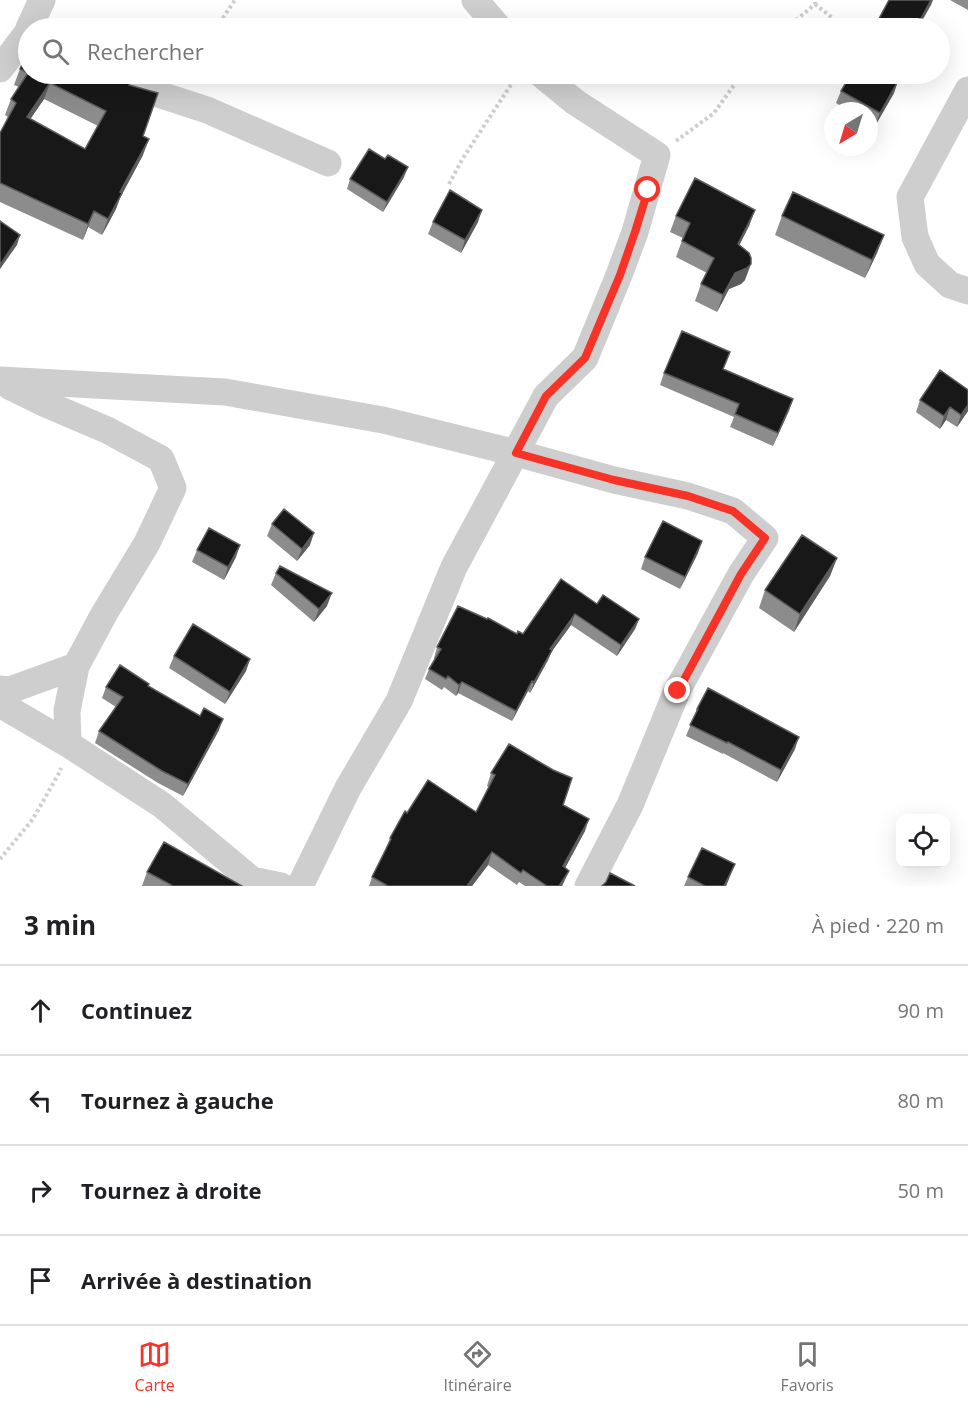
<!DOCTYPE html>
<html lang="fr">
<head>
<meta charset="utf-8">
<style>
  :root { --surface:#fff; --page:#f2f2f2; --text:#202124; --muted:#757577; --line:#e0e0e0; --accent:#f63326 }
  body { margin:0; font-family:"Open Sans",sans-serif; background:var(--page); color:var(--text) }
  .controls { position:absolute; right:18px; bottom:18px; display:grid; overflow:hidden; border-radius:12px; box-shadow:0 6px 24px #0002 }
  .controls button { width:54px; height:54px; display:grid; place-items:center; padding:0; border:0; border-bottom:2px solid var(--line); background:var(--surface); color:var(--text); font:30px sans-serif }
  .compass { position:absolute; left:824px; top:102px; width:54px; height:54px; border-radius:50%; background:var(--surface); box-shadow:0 6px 24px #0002; rotate:218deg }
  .stop { position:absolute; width:18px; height:18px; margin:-14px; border:4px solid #f63326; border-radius:50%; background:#fff }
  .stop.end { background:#f63326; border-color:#fff; box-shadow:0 2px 6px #0008 }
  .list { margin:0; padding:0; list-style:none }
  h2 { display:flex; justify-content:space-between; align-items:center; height:78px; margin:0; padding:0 24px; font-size:26px }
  h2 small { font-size:20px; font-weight:400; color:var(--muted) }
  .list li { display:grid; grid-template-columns:39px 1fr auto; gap:18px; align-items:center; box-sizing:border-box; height:90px; padding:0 24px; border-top:2px solid var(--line) }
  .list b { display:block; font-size:22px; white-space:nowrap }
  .list em { font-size:20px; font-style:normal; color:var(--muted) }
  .icon { flex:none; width:33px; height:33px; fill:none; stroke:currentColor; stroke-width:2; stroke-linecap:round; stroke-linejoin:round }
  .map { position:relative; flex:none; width:968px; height:886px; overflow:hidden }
  .search { position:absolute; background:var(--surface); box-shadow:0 6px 24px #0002; left:18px; right:18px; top:18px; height:66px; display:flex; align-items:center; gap:15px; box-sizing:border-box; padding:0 21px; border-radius:33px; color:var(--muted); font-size:22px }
  .sheet { height:438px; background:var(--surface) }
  nav { display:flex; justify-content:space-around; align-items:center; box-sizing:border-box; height:84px; border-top:2px solid var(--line); background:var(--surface); font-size:16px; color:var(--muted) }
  nav a { display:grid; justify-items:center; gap:3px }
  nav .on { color:var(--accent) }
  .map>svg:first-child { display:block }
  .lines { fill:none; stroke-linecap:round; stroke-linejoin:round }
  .path { stroke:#cecece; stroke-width:4; stroke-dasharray:3 3; stroke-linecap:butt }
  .minor { stroke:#cecece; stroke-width:27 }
  .wall { fill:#8c8c8c; fill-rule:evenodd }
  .shaded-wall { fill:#5d5d5d }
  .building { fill:#181818; stroke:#5d5d5d; stroke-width:1.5; fill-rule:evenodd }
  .route { stroke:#f63326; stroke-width:8 }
</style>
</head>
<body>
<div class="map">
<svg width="968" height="886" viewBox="0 0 968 886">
  <rect width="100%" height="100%" fill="#fff"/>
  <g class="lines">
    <!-- path -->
    <path class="path" d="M815,4L845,28
      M216,28L235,0
      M787,28L815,4V0
      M676,141L714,113L742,74
      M449,184L463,158L516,77
      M0,859L33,819L59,773L61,768"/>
    <!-- minor -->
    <path class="minor" d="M475,0L499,28
      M29,28L42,0
      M0,69L27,33
      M107,74L127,84L207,110L328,163
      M968,90L910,197L915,237L927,264L950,285L968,291
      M0,380L225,392L383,420L516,453L614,480L688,496L733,511L765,538L741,574L677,691L630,805L588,886
      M9,386L46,404L107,430L161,459L173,488L147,543L104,614L76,666L67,711L68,744
      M0,689L10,690L76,666
      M0,704L68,744L162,805L252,880L256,886
      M252,880L281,886
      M300,886L348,788L399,701L454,567L546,396L585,358L619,275L635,232L657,155L575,102L541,74"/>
  </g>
  <!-- wall -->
  <path class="wall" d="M950,0H968V10Z
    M20,69L129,85L143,136V155L120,198L116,209L102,235L88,227L83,240L0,202V133L8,117L5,115L11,99L19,87L14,85ZM44,99L98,126L85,149L30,119Z
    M841,91L894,93L875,126L869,122V111H849L836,103Z
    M404,177L383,212L347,189L350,179Z
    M755,210L749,226L739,245L745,280L741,284L729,289L717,312L695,301L701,284L707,273L676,257L683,238L670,232L676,216Z
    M782,216L884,235L877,253L865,278L775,235Z
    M433,222H478L461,253L428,234Z
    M723,369L793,399L773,446L730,427L734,417L660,385L664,373Z
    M920,400L968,411L957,427L946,420L940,429L916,412Z
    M272,524L310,545L297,561L267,536Z
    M197,550L236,557L224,580L192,562Z
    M698,553L680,589L641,569L645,557Z
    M837,558L830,576L794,632L759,608L765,590Z
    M276,573L327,606L314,622L271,585Z
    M597,604L639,619L635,629L617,656L571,625L552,651L548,660L530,693L528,691L512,721L458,693L456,696L444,687L442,690L425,679L429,669L435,659L434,658L437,647L523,634Z
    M174,656L250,659L246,671L225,704L169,668Z
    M149,686L219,730L183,796L158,783L95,743L99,731L116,707L102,698L106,687Z
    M697,709L795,749L777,782L723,753V754L686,736Z
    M491,773L563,805L585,831L565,868L569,871L562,886H525L519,882L517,885L488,865L472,886H369L372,877L385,851L390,838L407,813L476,812L489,787L487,786Z
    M735,864L726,886H684L688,877Z
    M147,872L242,886H142Z"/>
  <!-- shaded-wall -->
  <path class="shaded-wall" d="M931,0H933L931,5L918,28H916Z
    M898,81L894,93L875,126L880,113Z
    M50,83L44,99L21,133L27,117Z
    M149,139L143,155L120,198L116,209L102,235L108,219L120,192Z
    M408,167L404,177L383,212L387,202Z
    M482,210L478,222L461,253L465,240Z
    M755,210L749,226L732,260L738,244Z
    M94,211L88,227L83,240L88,224Z
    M20,235L17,245L0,269V265Z
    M884,235L877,253L865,278L872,260Z
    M751,264L745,280L741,284L729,289L717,312L723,295L735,273Z
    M793,399L789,411L773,446L778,433Z
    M968,405V411L957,427L961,415Z
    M950,407L946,420L940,429L944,416Z
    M314,533L310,545L297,561L302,549Z
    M702,541L698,553L680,589L685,577Z
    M240,545L236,557L224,580L228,567Z
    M837,558L830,576L794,632L800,614Z
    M332,593L327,606L314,622L319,609Z
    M575,614L571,625L552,651L548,660L530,693L534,682L550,649Z
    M639,619L635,629L617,656L621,645Z
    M250,659L246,671L225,704L230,692Z
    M532,681L528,691L512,721L516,711Z
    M462,682L458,693L456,696L459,685Z
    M223,719L219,730L183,796L188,784Z
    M799,737L795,749L777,782L781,770Z
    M589,819L585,831L559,879L563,866Z
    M492,852L488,865L472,886H467Z
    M735,864L726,886H724Z
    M569,871L562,886H559Z"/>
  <!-- building -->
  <path class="building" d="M889,0H931L916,28H874Z
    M28,51V74H109L130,83L129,85L158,93L143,136L149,139L120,192L122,193L108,219L94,211L88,224L0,183V133L16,103L11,99L28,73L20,69ZM50,83L106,111L85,149L27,117Z
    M851,74H886L898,81L880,113L841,91Z
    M369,149L385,159L388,155L408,167L387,202L350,179Z
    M695,178L755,210L738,244L749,253L751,258V264L747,268L735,273L723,295L701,284L714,258L682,241L690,223L676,216Z
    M450,190L482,210L465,240L433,222Z
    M793,192L884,235L872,260L782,216Z
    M0,221L20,235L0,265Z
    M682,331L730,352L723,369L793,399L778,433L735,414L739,404L664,373Z
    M940,370L968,390V405L961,415L950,407L944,416L920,400Z
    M284,509L314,533L302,549L272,524Z
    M663,521L702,541L685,577L645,557Z
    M209,528L240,545L228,567L197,550Z
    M802,535L837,558L800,614L765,590Z
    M280,566L332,593L319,609L276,573Z
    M561,579L597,604L603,595L639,619L621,645L575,614L550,649L552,650L534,682L532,681L516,711L462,682L459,685L448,676L446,679L429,669L441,649L437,647L458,606L487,619L488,618L517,634L518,631L523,634Z
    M193,624L250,659L230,692L174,656Z
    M120,665L149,684L148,686L200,716L204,708L223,719L188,784L162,771L99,731L123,697L106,687Z
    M708,688L799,737L781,770L728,742L727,743L690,725L698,709H697Z
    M509,744L553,770L572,778L563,805L589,819L563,866L569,871L559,886H547L523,870L521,873L492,852L467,886H388L372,877L391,839L390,838L405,811L407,813L428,780L476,812L495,775L491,773Z
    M164,842L242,886H173L147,872Z
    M702,848L735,864L724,886H705L688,877Z
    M610,873L635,886H602L606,882Z"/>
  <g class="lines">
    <!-- route -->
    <path class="route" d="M648,190L635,232L620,275L585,358L546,396L516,453L614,480L688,496L733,511L765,538L741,574L678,691"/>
  </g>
</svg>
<div class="controls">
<button><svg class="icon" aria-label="locate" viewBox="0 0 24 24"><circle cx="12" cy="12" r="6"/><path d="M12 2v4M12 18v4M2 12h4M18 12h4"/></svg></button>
</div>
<svg class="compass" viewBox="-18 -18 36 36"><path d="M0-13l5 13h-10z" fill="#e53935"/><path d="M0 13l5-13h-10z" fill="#757577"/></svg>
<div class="stop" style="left:648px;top:190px"></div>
<div class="stop end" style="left:678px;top:691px"></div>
<div class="search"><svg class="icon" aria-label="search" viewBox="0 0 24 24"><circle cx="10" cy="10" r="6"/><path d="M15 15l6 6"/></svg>Rechercher</div>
</div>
<section class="sheet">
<h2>3 min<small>À pied · 220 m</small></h2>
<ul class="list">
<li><svg class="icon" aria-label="ahead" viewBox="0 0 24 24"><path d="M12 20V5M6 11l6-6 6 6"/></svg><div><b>Continuez</b></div><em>90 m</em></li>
<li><svg class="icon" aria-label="left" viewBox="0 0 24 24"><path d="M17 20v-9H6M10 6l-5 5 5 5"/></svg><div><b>Tournez à gauche</b></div><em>80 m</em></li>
<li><svg class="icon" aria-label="right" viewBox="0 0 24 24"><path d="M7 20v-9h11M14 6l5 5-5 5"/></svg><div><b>Tournez à droite</b></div><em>50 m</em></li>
<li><svg class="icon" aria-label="arrive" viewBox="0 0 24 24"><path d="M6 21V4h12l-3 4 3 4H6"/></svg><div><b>Arrivée à destination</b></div></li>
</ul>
</section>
<nav>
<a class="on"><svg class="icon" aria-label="map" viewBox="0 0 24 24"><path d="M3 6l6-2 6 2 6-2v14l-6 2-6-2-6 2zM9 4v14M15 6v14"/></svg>Carte</a>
<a><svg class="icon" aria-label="directions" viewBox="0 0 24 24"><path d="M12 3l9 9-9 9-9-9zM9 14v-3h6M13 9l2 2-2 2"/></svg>Itinéraire</a>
<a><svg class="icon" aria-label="saved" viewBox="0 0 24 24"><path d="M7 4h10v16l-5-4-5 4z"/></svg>Favoris</a>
</nav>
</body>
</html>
